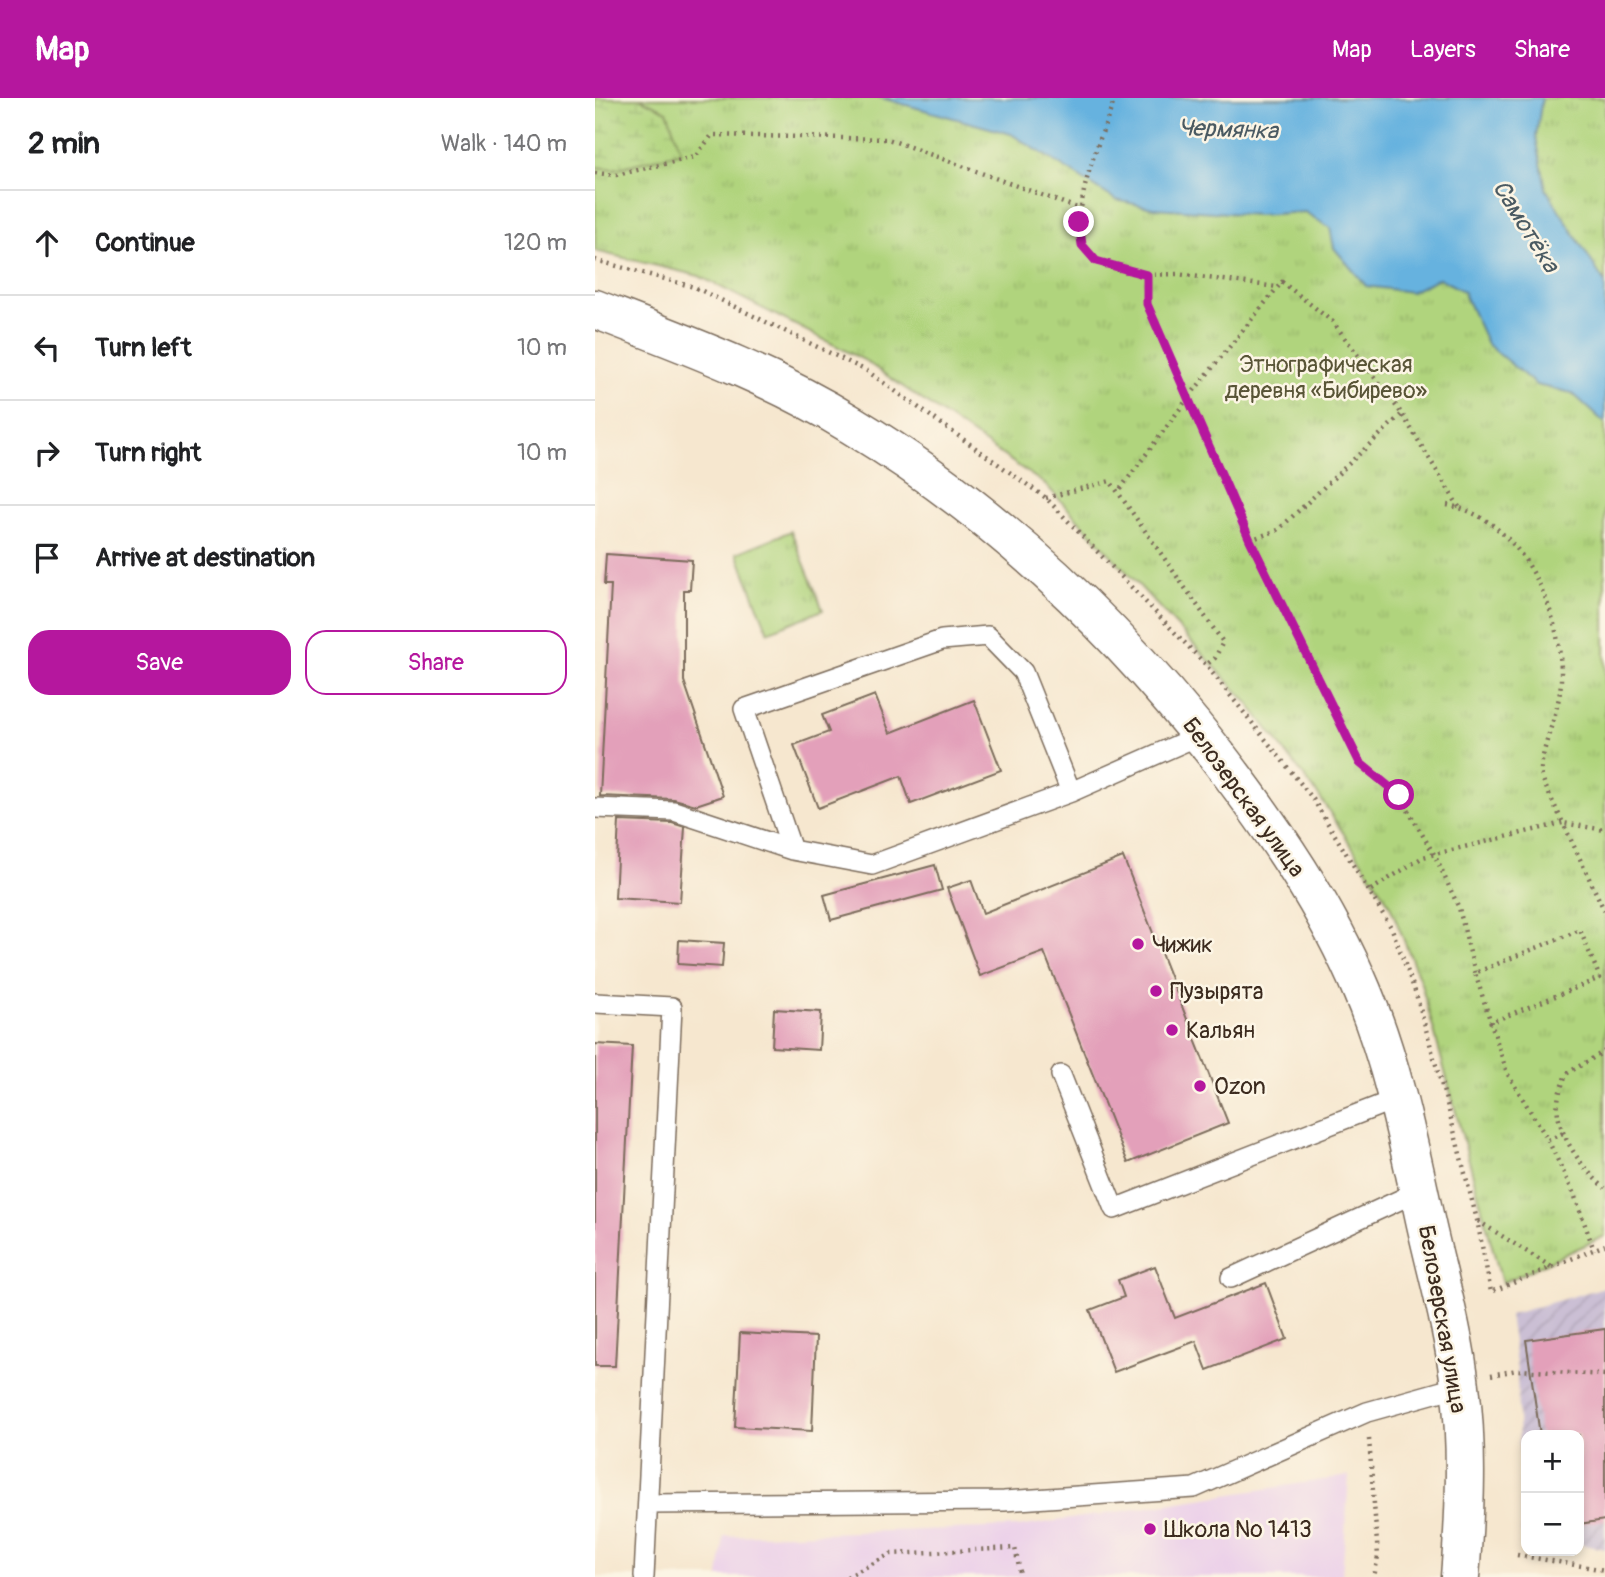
<!DOCTYPE html>
<html lang="en">
<head>
<meta charset="utf-8">
<style>
  :root { --surface:#fff; --page:#f6f6f6; --text:#202124; --muted:#757577; --line:#e0e0e0; --accent:#b5179e }
  body { margin:0; font-family:Pangolin,sans-serif; background:var(--page); color:var(--text) }
  .controls { position:absolute; right:21px; bottom:21px; display:grid; overflow:hidden; border-radius:14px; box-shadow:0 4px 10px #0003 }
  .controls button { width:63px; height:63px; display:grid; place-items:center; padding:0; border:0; border-bottom:2px solid var(--line); background:var(--surface); color:var(--text); font:35px sans-serif }
  .stop { position:absolute; width:21px; height:21px; margin:-16px; border:5px solid #b5179e; border-radius:50%; background:#fff }
  .stop.end { background:#b5179e; border-color:#fff; box-shadow:0 2px 7px #0008 }
  .list { margin:0; padding:0; list-style:none }
  h2 { display:flex; justify-content:space-between; align-items:center; height:91px; margin:0; padding:0 28px; font-size:30px }
  h2 small { font-size:23px; font-weight:400; color:var(--muted) }
  .list li { display:grid; grid-template-columns:46px 1fr auto; gap:21px; align-items:center; box-sizing:border-box; height:105px; padding:0 28px; border-top:2px solid var(--line) }
  .list b { display:block; font-size:26px; white-space:nowrap }
  .list em { font-size:23px; font-style:normal; color:var(--muted) }
  .actions { display:flex; gap:14px; padding:21px 28px }
  .actions a { flex:1; padding:16px 0; border:2px solid var(--accent); border-radius:21px; text-align:center; font-size:24px; color:var(--accent) }
  .actions .main { background:var(--accent); color:#fff }
  .icon { flex:none; width:38px; height:38px; fill:none; stroke:currentColor; stroke-width:2; stroke-linecap:round; stroke-linejoin:round }
  .map { position:relative; flex:none; width:1010px; height:1479px; overflow:hidden }
  header { display:flex; align-items:center; gap:42px; box-sizing:border-box; height:98px; padding:0 35px; background:var(--accent); color:#fff }
  header strong { font-size:33px }
  nav { display:flex; gap:38px; margin-inline-start:auto; font-size:24px }
  main { display:flex }
  aside { flex:1; background:var(--surface) }
  .map>svg:first-child { display:block }
  .built { fill:#ecd1e9 }
  .industrial { fill:url(#industrial-furrows) }
  .grass { fill:url(#grass-tufts); stroke:#767f4e; stroke-width:2 }
  .wetland { fill:url(#wetland-marsh); stroke:#767f4e; stroke-width:2 }
  .water { fill:#66b2df; stroke:#506e7e; stroke-width:2 }
  .building { fill:#e3a0ba }
  .lines { fill:none; stroke-linecap:round; stroke-linejoin:round }
  .lane-casing { stroke:#7c6c5c; stroke-width:22 }
  .secondary-casing { stroke:#7c6c5c; stroke-width:41 }
  .path { stroke:#7c6c5c; stroke-width:4.5; stroke-dasharray:2 5; stroke-linecap:butt }
  .lane { stroke:#fff; stroke-width:19 }
  .secondary { stroke:#fff; stroke-width:38 }
  .route { stroke:#b5179e; stroke-width:9 }
  .poi-dot { fill:#b5179e; stroke:#fcf5e5; stroke-width:2.5 }
  .labels { text-anchor:middle; stroke-width:5; stroke-linejoin:round; paint-order:stroke }
  .park-label { font-size:23px; fill:#585436; stroke:#fcf5e5 }
  .street-label { font-size:23px; fill:#3b2a1e; stroke:#fcf5e5 }
  .poi-label { font-size:23px; fill:#3b2a1e; stroke:#fcf5e5; text-anchor:start }
  .water-label { font-size:24px; font-style:italic; fill:#4a5a62; stroke:#fcf5e5 }
</style>
</head>
<body>
<header>
<strong>Map</strong>
<nav><a>Map</a><a>Layers</a><a>Share</a></nav>
</header>
<main>
<aside>
<h2>2 min<small>Walk · 140 m</small></h2>
<ul class="list">
<li><svg class="icon" aria-label="ahead" viewBox="0 0 24 24"><path d="M12 20V5M6 11l6-6 6 6"/></svg><div><b>Continue</b></div><em>120 m</em></li>
<li><svg class="icon" aria-label="left" viewBox="0 0 24 24"><path d="M17 20v-9H6M10 6l-5 5 5 5"/></svg><div><b>Turn left</b></div><em>10 m</em></li>
<li><svg class="icon" aria-label="right" viewBox="0 0 24 24"><path d="M7 20v-9h11M14 6l5 5-5 5"/></svg><div><b>Turn right</b></div><em>10 m</em></li>
<li><svg class="icon" aria-label="arrive" viewBox="0 0 24 24"><path d="M6 21V4h12l-3 4 3 4H6"/></svg><div><b>Arrive at destination</b></div></li>
</ul>
<div class="actions"><a class="main">Save</a><a>Share</a></div>
</aside>
<div class="map">
<svg width="1010" height="1479" viewBox="0 0 1010 1479">
  <defs>
    <pattern id="industrial-furrows" width="10" height="10" patternUnits="userSpaceOnUse" patternTransform="scale(1.75)"><rect width="10" height="10" fill="#cbbfd4"/><path d="M-1 1l2-2M0 10L10 0M9 11l2-2" fill="none" stroke="#afa4b6"/></pattern>
    <pattern id="grass-tufts" width="24" height="20" patternUnits="userSpaceOnUse" patternTransform="scale(1.75)"><rect width="24" height="20" fill="#b0d47d"/><path d="M3 7l-1-3M5 7V3M7 7l1-3M15 17l-1-3M17 17v-4M19 17l1-3" fill="none" stroke="#98b66c"/></pattern>
    <pattern id="wetland-marsh" width="20" height="14" patternUnits="userSpaceOnUse" patternTransform="scale(1.75)"><rect width="20" height="14" fill="#b0d47d"/><path d="M1 5h8M5 5V1M11 12h8M15 12V8" fill="none" stroke="#98b66c"/></pattern>
  </defs>
  <rect width="100%" height="100%" fill="#fcf5e5"/>
  <filter id="ink" filterUnits="userSpaceOnUse"><feTurbulence type="fractalNoise" baseFrequency=".0143" numOctaves="2"/><feDisplacementMap in="SourceGraphic" scale="14" xChannelSelector="R" yChannelSelector="G"/><feConvolveMatrix kernelMatrix="1 2 1 2 8 2 1 2 1" color-interpolation-filters="sRGB"/></filter>
  <filter id="wash" filterUnits="userSpaceOnUse"><feTurbulence type="fractalNoise" baseFrequency=".00686" numOctaves="4" result="noise"/><feDisplacementMap in="SourceGraphic" scale="28" xChannelSelector="R" yChannelSelector="G"/><feGaussianBlur stdDeviation="1.57" result="paint"/><feColorMatrix in="noise" values="0 0 0 0 0 0 0 0 0 0 0 0 0 0 0 0 0 1.4 0 .05"/><feComposite in="paint" operator="in"/></filter>
  <g filter="url(#wash)">
    <rect width="100%" height="100%" fill="#f6e7cf"/>
    <!-- built -->
    <path class="built" d="M754,1378L747,1479H124L129,1438L423,1429Z"/>
    <!-- industrial -->
    <path class="industrial" d="M1010,1189V1451L984,1446V1337H931V1436L926,1435L922,1272L914,1217Z"/>
    <!-- grass -->
    <path class="grass" d="M0,0H1010V1138L907,1185L826,885L794,805L724,698L652,604L451,387L269,262L104,178L0,153Z
      M196,433L228,512L173,534L142,455Z"/>
    <!-- wetland -->
    <path class="wetland" d="M0,0H44L72,13L86,54L20,71L0,69Z"/>
    <!-- water -->
    <path class="water" d="M286,0H947L941,39L951,91L1010,185V325L977,295L941,287L892,246L868,193L844,180L816,194L771,188L739,150L735,130L710,114L663,117L558,110L521,102L416,36Z"/>
    <g id="blocks">
      <!-- building -->
      <path class="building" d="M11,456L97,462L95,492H89V583L128,698L101,707L79,701L5,698L16,487H9Z
        M280,597L295,635L379,602L406,672L316,706L306,678L223,710L199,647L234,634L227,617Z
        M24,723L77,725L90,729L85,804L20,800Z
        M528,759L633,1025L533,1065L449,854L385,878L352,790L376,782L388,815Z
        M340,767L347,792L236,822L229,797Z
        M84,842L129,845L127,869L83,866Z
        M179,911L226,914L224,952L177,949Z
        M0,946L37,948L20,1268H0Z
        M560,1168L580,1220L671,1185L692,1241L612,1272L601,1243L519,1274L495,1212L529,1199L523,1182Z
        M1010,1231V1422L984,1426V1337H945L931,1242Z
        M145,1235L221,1239L217,1333L140,1329Z"/>
    </g>
  </g>
  <g filter="url(#ink)">
    <use href="#blocks" fill-opacity="0" stroke="#7c6c5c" stroke-width="2"/>
    <g class="lines">
      <defs>
        <path id="lane" d="M0,710L79,713L197,752L277,767L476,694L605,637
          M197,752L149,611L347,542L393,538L428,574L476,694
          M0,905L77,909L49,1479
          M466,977L519,1111L801,1001
          M636,1180L824,1093
          M53,1406L409,1403L599,1390L772,1314L865,1288"/>
        <path id="secondary" d="M0,211C88,245 176,277 257,327C401,414 521,528 624,660C680,733 732,809 767,893C798,966 814,1048 831,1126C843,1179 859,1234 865,1288C873,1351 870,1416 865,1479"/>
      </defs>
      <!-- lane casing -->
      <use href="#lane" class="lane-casing"/>
      <!-- secondary casing -->
      <use href="#secondary" class="secondary-casing"/>
      <!-- path -->
      <path class="path" d="M520,0C508,37 461,134 501,163C514,172 536,174 552,177V206L593,300L523,394
        M0,75L21,77L100,59L117,37L293,41L485,111
        M0,162L99,189L272,273L451,400L611,567L718,701L797,831L821,896L854,1013L882,1122L896,1194L1010,1147
        M552,177L582,176L682,189
        M451,400L515,383L628,544L620,560L611,567
        M852,407C926,420 968,513 966,582C965,613 949,641 946,671C945,682 963,713 968,725L1010,732
        M864,409L807,316L738,224L687,184L593,300L655,442L765,665L804,697L840,758L864,810L880,875
        M655,442L683,432L807,316
        M776,792L828,759L968,725L1010,814
        M894,925L1005,880L985,832L880,875L912,975L953,1042L979,1096L999,1152
        M1010,953L971,976C968,985 964,994 963,1003C958,1032 989,1073 1010,1090
        M953,1042L968,1035
        M883,1123L958,1170
        M896,1277L922,1272L1010,1277
        M774,1341L783,1458L779,1479
        M922,1457L1010,1472
        M252,1479L296,1456L420,1450L426,1479"/>
      <!-- lane -->
      <use href="#lane" class="lane"/>
      <!-- secondary -->
      <use href="#secondary" class="secondary"/>
    </g>
  </g>
  <g class="lines" filter="url(#ink)">
    <!-- route -->
    <path class="route" d="M484,124L487,147L501,163L552,177V206L655,442L765,665L804,697"/>
  </g>
  <!-- markers -->
  <g class="poi-dot">
    <circle cx="543" cy="846" r="7"/>
    <circle cx="561" cy="893" r="7"/>
    <circle cx="577" cy="932" r="7"/>
    <circle cx="605" cy="988" r="7"/>
    <circle cx="555" cy="1431" r="7"/>
  </g>
  <g class="labels">
    <!-- park labels -->
    <g class="park-label">
      <text x="731" y="274">Этнографическая<tspan x="731" dy="26">деревня «Бибирево»</tspan></text>
    </g>
    <!-- street labels -->
    <g class="street-label">
      <text transform="translate(649 699) rotate(54)" y="8">Белозерская улица</text>
      <text transform="translate(848 1221) rotate(80)" y="8">Белозерская улица</text>
    </g>
    <!-- poi labels -->
    <g class="poi-label">
      <text x="557" y="854">Чижик</text>
      <text x="575" y="901">Пузырята</text>
      <text x="591" y="940">Кальян</text>
      <text x="619" y="996">Ozon</text>
      <text x="569" y="1439">Школа № 1413</text>
    </g>
    <!-- water labels -->
    <g class="water-label">
      <text transform="translate(633 31) rotate(2)" y="8">Чермянка</text>
      <text transform="translate(931 128) rotate(58)" y="8">Самотёка</text>
    </g>
  </g>
</svg>
<div class="controls">
<button>+</button>
<button>−</button>
</div>
<div class="stop" style="left:804px;top:697px"></div>
<div class="stop end" style="left:484px;top:124px"></div>
</div>
</main>
</body>
</html>
